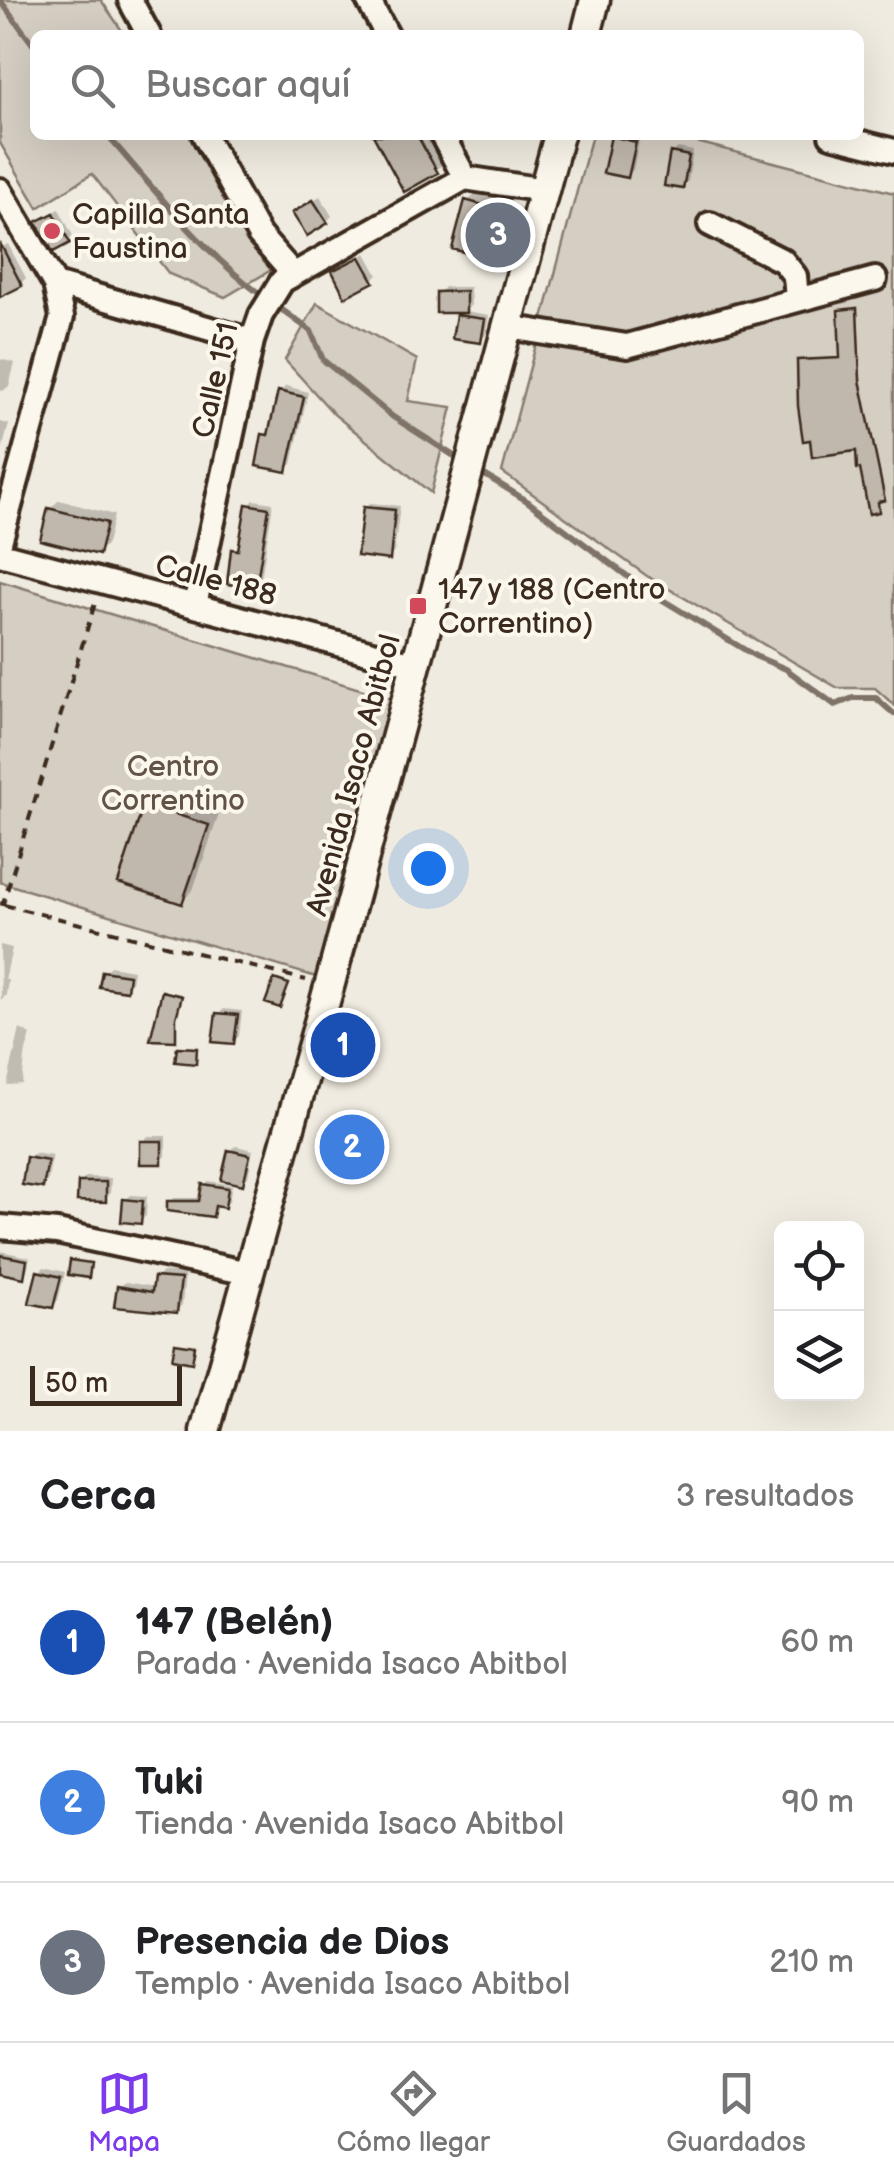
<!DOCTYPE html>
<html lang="es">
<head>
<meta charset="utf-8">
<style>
  :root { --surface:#fff; --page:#f2f2f2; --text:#202124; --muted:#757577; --line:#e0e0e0; --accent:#7c3aed }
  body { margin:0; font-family:"Balsamiq Sans",sans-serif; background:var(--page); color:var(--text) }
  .controls { position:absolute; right:30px; bottom:30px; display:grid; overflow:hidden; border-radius:15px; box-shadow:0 10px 40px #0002 }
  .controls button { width:90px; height:90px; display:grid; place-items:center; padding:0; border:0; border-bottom:2px solid var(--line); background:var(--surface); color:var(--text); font:50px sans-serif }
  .scale { position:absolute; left:30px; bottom:25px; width:152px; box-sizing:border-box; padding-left:10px; border:5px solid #3b2a1e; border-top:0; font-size:28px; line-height:35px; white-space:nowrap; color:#3b2a1e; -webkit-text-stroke:8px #fbf7ec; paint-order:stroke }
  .you { position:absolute; left:428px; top:868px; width:35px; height:35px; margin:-25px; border:8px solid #fff; border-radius:50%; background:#1a73e8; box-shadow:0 0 0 15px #1a73e833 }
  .badge { display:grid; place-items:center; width:65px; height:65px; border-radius:50%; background:var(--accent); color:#fff; font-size:32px; font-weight:700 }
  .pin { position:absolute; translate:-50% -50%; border:5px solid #fff; box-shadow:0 2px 10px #0006 }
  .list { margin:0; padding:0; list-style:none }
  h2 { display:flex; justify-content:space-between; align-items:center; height:130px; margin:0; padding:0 40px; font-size:42px }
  h2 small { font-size:32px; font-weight:400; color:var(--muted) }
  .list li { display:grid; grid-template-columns:65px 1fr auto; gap:30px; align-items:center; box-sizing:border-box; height:160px; padding:0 40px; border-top:2px solid var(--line) }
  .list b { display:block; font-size:38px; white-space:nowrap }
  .list p { margin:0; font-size:32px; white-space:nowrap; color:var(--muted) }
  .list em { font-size:32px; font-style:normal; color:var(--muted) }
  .icon { flex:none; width:55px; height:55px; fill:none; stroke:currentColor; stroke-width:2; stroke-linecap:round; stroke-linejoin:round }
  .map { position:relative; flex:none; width:894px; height:1431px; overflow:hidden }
  .search { position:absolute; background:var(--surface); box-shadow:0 10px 40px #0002; left:30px; right:30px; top:30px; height:110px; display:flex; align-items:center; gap:25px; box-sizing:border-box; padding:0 35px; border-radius:15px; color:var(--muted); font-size:38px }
  .sheet { height:610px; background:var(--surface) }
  nav { display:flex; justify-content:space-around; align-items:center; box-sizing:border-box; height:140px; border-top:2px solid var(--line); background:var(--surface); font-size:28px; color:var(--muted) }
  nav a { display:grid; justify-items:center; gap:5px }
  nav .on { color:var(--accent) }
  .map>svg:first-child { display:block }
  .green { fill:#d5cec3; stroke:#887c70; stroke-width:2.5 }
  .shadow { fill:#0003 }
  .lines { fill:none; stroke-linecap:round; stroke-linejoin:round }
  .stream { stroke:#7f7367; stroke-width:6 }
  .building { fill:#c0b8ad; stroke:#3b2a1e; stroke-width:2.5 }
  .minor-casing { stroke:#3b2a1e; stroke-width:30 }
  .major-casing { stroke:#3b2a1e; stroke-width:35 }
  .path { stroke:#3b2a1e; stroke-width:4; stroke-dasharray:10 8; stroke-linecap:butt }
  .minor { stroke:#fbf7ec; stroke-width:22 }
  .major { stroke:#fbf7ec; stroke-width:28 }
  .poi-dot { fill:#d1495b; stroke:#fbf7ec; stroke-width:4 }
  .labels { text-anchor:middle; stroke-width:8; stroke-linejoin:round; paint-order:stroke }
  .poi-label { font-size:30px; fill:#3b2a1e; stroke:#fbf7ec; text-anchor:start }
  .street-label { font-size:30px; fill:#3b2a1e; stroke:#fbf7ec }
  .park-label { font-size:30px; fill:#625347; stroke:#fbf7ec }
</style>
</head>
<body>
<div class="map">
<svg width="894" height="1431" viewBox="0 0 894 1431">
  <rect width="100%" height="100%" fill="#f0ebe0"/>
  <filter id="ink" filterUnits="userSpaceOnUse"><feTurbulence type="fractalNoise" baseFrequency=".01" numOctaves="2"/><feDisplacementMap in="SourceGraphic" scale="20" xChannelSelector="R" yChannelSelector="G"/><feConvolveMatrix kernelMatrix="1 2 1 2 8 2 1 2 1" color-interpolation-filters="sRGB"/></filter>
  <g filter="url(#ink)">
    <!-- green -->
    <path class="green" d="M0,0H101L125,35H35V135H191L278,266L225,297L169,274L92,174L38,208L0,143Z
      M592,135H669L894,193V705L875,688H838L647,576L502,472Z
      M317,303L417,360L408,401L452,407L431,493L335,415L285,360Z
      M0,581L400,701L316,977L0,882Z"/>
    <!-- shadow -->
    <path class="shadow" d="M372,135H427L444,164L405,189Z
      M616,135L640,137L633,170L627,176L614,138Z
      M678,148L693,151L688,181L682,186L672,153Z
      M476,193L511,203L498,248L490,256L467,202Z
      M320,196L332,216L327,221L301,208Z
      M59,209L73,236L68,241L39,222Z
      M8,244L26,278L20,284L0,283V248Z
      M366,253L378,275L372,280L335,272Z
      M444,287H470L471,305L465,311L489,315L486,335L480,340L458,316L464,310L439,293Z
      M858,308L861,377L885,496L879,499L878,510L858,448L800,361L843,357L841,311Z
      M0,359L15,363L9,386L3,391L0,390Z
      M286,386L308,392L292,464L286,469L265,435L270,430L280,392Z
      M0,422L9,424L0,458Z
      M59,500L114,515L107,544L98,552L50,509Z
      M254,500L273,503L261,579L256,585L233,550L242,545L249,506Z
      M371,503L400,506L394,552L389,558L365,508Z
      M158,794L219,814L193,890L182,901L146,805Z
      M0,945L12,948L5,980H8L6,995L1,1000Z
      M110,966L133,970L131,983L126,988L104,972Z
      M224,1009L242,1011L239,1036L233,1042L218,1014Z
      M20,1029L31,1035L26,1050L22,1084L7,1085Z
      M148,1136H166V1156L161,1161L143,1142Z
      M236,1146L253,1150L248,1177L242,1183L230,1151Z
      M34,1153L52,1156L48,1180L43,1186L29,1158Z
      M86,1177L111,1178L110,1194L105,1199L80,1183Z
      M208,1181L232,1185L229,1201L225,1205L218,1204L212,1215L170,1202L174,1198H202L204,1186Z
      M131,1195L147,1196L146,1216L140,1221L125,1200Z
      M0,1251L30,1257L27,1271L23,1276L0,1271Z
      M44,1267L65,1272L58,1300L53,1306L39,1272Z
      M162,1272L185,1274L182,1305L176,1310L120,1287L125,1282L155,1287L156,1278Z"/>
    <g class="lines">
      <!-- stream -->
      <path class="stream" d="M0,0L35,47
        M107,135C156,191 203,253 264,297
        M274,304L311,331L323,360L393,417L465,463
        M475,469L527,501L643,588L755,656L786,669L835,705L853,698H876L894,714"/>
    </g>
    <!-- building -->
    <path class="building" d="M373,135H417L438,173L404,192Z
      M611,136L636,142L628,178L603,173Z
      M670,152L689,156L683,189L664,186Z
      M313,200L328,223L307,236L292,213Z
      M465,200L504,211L490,259L452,249Z
      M54,213L70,243L53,252L36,222Z
      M0,243L22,286L0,297Z
      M360,257L374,282L345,297L332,271Z
      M466,291V313H436V292Z
      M857,308L860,380L885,500L878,502L879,512L869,514L860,469H857L856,451L812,457L810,440L803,441L798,406L797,360L840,358L838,310Z
      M456,315L485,319L481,343L452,339Z
      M278,391L304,397L287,472L256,466L262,434L268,435Z
      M246,504L269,508L256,588L227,584L231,549L238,550Z
      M363,507L395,510L390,560L357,556Z
      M48,508L107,523L99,555L40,540Z
      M144,804L209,825L182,904L118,883Z
      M102,971L129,975L127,991L99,987Z
      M274,979L289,984L280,1008L265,1003Z
      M162,991L182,996L176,1018V1041L150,1040Z
      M216,1013L238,1015L234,1044L212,1042Z
      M177,1047L197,1048L196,1064L175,1062Z
      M140,1141H162V1164H140Z
      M228,1150L250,1155L243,1185L221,1180Z
      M26,1157L48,1161L43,1188L22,1185Z
      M78,1182H106V1202L77,1201Z
      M202,1184L228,1188L225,1208L215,1206L213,1217L167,1211V1201H199Z
      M123,1199L143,1201L141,1224L121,1222Z
      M0,1255L27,1260L24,1278L0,1273Z
      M70,1260L91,1263L89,1278L68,1275Z
      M37,1271L61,1277L53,1308L29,1303Z
      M154,1277L181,1279L177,1313L114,1307L117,1286L152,1292Z
      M175,1343L195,1346L192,1363L172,1359Z"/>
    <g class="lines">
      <defs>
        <path id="minor" d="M130,0L149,35
          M368,0L387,35
          M204,135L259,235L293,274
          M442,135L465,178
          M831,135L894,151
          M0,190L55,284L62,317L0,542
          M710,224L783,261L795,276L797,300
          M55,284L252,341
          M508,327L627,346L875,279
          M0,554L417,665
          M195,605L252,341L261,315L282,281L465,178L544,190
          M0,1227L57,1232L248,1273"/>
        <path id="major" d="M586,35L595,0
          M205,1431L329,987L559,135"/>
      </defs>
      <!-- minor casing -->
      <use href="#minor" class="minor-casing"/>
      <!-- major casing -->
      <use href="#major" class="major-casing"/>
      <!-- path -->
      <path class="path" d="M0,903L3,904L96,600
        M4,905L306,980"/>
      <!-- minor -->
      <use href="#minor" class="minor"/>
      <!-- major -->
      <use href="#major" class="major"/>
    </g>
  </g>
  <!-- markers -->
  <g class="poi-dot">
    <circle cx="52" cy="231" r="10"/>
    <rect x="408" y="596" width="20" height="20" rx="5"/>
  </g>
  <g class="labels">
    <!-- poi labels -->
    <g class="poi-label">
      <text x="72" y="224">Capilla Santa<tspan x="72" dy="34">Faustina</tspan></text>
      <text x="438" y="599">147 y 188 (Centro<tspan x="438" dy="34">Correntino)</tspan></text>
    </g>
    <!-- street labels -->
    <g class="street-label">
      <text transform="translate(215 380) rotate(-77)" y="10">Calle 151</text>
      <text transform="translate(216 580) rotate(15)" y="10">Calle 188</text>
      <text transform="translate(353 775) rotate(-75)" y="10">Avenida Isaco Abitbol</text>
    </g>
    <!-- park labels -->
    <g class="park-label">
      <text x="173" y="776">Centro<tspan x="173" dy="34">Correntino</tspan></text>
    </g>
  </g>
</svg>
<div class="controls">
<button><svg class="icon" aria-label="locate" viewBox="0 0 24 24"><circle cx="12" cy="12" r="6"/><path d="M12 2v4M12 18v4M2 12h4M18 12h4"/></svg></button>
<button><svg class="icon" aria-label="layers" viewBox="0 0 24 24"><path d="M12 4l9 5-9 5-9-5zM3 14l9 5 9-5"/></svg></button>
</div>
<div class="scale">50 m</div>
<div class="you"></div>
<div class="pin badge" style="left:343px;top:1045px;background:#1a4fb4">1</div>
<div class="pin badge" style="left:352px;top:1147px;background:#3f7fe0">2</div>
<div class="pin badge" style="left:498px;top:235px;background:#6b7280">3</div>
<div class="search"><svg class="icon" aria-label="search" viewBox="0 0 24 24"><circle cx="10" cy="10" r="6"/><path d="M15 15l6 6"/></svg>Buscar aquí</div>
</div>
<section class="sheet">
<h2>Cerca<small>3 resultados</small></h2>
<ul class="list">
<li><span class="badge" style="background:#1a4fb4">1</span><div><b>147 (Belén)</b><p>Parada · Avenida Isaco Abitbol</p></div><em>60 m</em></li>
<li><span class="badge" style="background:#3f7fe0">2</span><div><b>Tuki</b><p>Tienda · Avenida Isaco Abitbol</p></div><em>90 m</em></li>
<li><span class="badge" style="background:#6b7280">3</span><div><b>Presencia de Dios</b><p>Templo · Avenida Isaco Abitbol</p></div><em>210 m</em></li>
</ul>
</section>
<nav>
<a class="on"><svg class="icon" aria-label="map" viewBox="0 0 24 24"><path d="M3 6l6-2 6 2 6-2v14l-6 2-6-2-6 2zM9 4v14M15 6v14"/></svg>Mapa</a>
<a><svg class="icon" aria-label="directions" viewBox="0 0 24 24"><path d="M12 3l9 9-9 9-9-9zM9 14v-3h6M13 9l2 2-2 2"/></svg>Cómo llegar</a>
<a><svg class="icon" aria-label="saved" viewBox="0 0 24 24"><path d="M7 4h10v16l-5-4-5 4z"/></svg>Guardados</a>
</nav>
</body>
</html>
